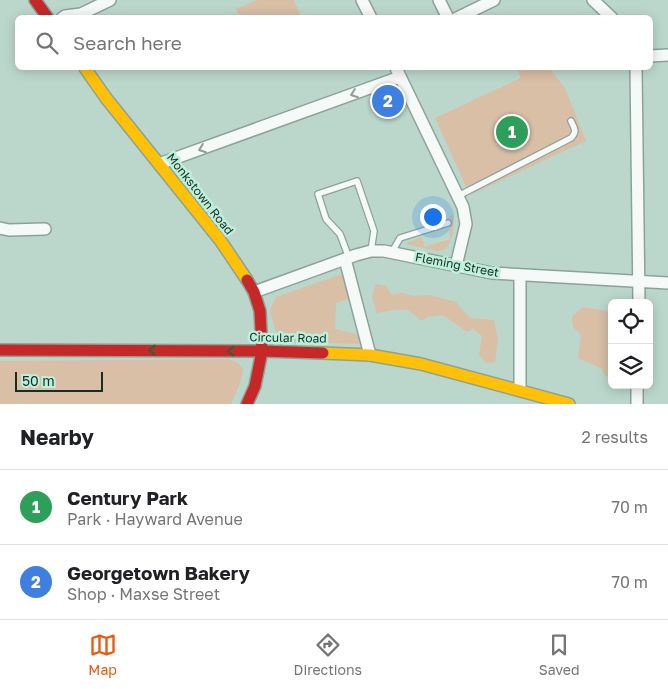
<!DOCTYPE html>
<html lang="en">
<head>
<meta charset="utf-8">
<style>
  :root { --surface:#fff; --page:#f6f6f6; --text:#202124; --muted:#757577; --line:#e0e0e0; --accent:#ea580c }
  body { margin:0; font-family:"Golos Text",sans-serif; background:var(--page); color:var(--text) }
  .controls { position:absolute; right:15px; bottom:15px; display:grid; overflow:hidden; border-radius:8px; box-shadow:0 2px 12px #0003 }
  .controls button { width:45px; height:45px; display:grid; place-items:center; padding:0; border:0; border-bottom:1px solid var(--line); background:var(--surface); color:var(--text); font:25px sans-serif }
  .scale { position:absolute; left:15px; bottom:12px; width:88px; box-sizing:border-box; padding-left:5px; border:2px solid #192d25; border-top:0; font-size:14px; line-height:18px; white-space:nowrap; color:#192d25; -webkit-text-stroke:4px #bdf0db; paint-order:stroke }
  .you { position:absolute; left:432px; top:216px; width:18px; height:18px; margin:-12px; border:4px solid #fff; border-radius:50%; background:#1a73e8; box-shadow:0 0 0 8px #1a73e833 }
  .badge { display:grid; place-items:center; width:32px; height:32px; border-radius:50%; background:var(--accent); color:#fff; font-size:16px; font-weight:700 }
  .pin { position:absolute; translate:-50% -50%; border:2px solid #fff; box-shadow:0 1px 5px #0006 }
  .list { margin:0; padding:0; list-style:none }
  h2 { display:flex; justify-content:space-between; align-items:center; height:65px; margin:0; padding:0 20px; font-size:21px }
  h2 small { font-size:16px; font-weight:400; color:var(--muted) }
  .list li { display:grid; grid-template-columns:32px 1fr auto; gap:15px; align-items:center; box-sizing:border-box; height:75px; padding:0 20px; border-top:1px solid var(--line) }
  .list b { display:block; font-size:19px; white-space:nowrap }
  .list p { margin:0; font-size:16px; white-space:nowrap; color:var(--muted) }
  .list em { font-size:16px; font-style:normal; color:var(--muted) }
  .icon { flex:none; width:28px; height:28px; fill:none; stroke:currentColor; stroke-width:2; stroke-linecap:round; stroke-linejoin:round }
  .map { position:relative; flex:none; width:668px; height:404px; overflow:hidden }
  .search { position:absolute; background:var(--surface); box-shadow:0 2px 12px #0003; left:15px; right:15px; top:15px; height:55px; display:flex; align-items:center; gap:12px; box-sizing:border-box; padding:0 18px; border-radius:8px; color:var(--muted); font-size:19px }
  .sheet { height:215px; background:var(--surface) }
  nav { display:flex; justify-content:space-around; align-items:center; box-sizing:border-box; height:70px; border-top:1px solid var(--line); background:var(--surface); font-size:14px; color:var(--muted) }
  nav a { display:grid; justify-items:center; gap:2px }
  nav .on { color:var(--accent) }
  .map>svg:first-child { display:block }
  .green { fill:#d8bfa6 }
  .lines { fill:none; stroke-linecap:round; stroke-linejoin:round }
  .lane-casing { stroke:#8ca299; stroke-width:8 }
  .street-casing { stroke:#8ca299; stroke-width:14 }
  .slow-casing { stroke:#8ca299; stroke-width:14 }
  .jam-casing { stroke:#8ca299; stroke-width:14 }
  .lane { stroke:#f5f9f7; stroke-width:5.5 }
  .street { stroke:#f5f9f7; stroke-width:11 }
  .slow { stroke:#ffc107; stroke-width:11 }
  .jam { stroke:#c62828; stroke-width:11 }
  .oneway { stroke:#929d98 }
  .oneway2 { stroke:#2d6136 }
  .labels { text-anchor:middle; stroke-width:5; stroke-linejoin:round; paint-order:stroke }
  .street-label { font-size:12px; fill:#192d25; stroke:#bdf0db }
</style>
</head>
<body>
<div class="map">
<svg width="668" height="404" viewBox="0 0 668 404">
  <rect width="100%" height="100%" fill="#bbd7cc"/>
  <!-- green -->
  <path class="green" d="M257,0H294L301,17H239L236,9Z
    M516,68H549L565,88L586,141L470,195L435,118L521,78Z
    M453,215C455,228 453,238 446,249L438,251L405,244L420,238L422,239L425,247L451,239L449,232L451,228L448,217Z
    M345,273L351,298L336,303L335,329L360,335L363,344L288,342L278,336L272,319L270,310L276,297Z
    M376,284L386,286L392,295L402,293L414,296L430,295L456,302L470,318L494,320L498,340L495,362L486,363L479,355L482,336L473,329L467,332L443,315L427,317L422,321L408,310H394L377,313L372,297Z
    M582,307L602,310L612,314V376H605L602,369L578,358L581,335L573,327L572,317Z
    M227,359C234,360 239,362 243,369L241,381L231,404H0V361Z"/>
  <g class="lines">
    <defs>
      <path id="lane" d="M458,196L571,138C577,132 575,129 571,121
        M392,252L400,238L448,223
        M349,258L340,234L326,219L318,194L357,181L374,231L371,251"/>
      <path id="street" d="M362,0L371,18
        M439,0L448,18
        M593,0L612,18
        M62,18L65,16L81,14L110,0
        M457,18L494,0
        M650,56L668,55
        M396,68L463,207L466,224L456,266
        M636,68L639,303
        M159,164L400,77
        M0,228L9,230L45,229
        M345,259L370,355
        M520,275V390
        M254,292L356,255L371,251H384L492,273L668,283
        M637,404V385"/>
      <path id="slow" d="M85,68L106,98L220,240L247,280
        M323,353L370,355L421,364L569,404"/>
      <path id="jam" d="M35,0L48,18
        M247,280L254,292L260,311L262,351L255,386L247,404
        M0,350L262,351L323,353"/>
    </defs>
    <!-- lane casing -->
    <use href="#lane" class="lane-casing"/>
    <!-- street casing -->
    <use href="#street" class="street-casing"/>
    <!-- slow casing -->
    <use href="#slow" class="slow-casing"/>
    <!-- jam casing -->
    <use href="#jam" class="jam-casing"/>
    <!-- lane -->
    <use href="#lane" class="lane"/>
    <!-- street -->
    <use href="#street" class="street"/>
    <!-- slow -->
    <use href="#slow" class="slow"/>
    <!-- jam -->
    <use href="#jam" class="jam"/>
  </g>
  <!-- one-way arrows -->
  <defs><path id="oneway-chevron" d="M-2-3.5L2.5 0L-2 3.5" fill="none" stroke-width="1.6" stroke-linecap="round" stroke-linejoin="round" transform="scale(1.25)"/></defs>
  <g class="oneway">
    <use href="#oneway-chevron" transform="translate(354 94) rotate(160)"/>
    <use href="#oneway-chevron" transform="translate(202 149) rotate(160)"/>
  </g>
  <g class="oneway2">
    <use href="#oneway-chevron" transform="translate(152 350) rotate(180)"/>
    <use href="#oneway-chevron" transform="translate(231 351) rotate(-179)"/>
  </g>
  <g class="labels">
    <!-- street labels -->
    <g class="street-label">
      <text transform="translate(200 194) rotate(52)" y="4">Monkstown Road</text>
      <text transform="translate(457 265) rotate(11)" y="4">Fleming Street</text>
      <text transform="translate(288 338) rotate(1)" y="4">Circular Road</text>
    </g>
  </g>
</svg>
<div class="controls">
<button><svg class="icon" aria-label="locate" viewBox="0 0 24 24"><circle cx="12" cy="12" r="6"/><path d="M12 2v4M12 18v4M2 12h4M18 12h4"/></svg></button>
<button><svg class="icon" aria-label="layers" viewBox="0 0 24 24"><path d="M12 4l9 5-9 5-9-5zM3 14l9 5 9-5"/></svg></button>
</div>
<div class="scale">50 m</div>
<div class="you"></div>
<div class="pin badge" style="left:512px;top:132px;background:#2e9e5b">1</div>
<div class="pin badge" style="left:388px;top:101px;background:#3f7fe0">2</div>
<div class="search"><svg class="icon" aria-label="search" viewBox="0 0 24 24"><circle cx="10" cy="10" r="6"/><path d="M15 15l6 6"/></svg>Search here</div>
</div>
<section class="sheet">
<h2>Nearby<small>2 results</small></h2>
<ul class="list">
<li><span class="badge" style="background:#2e9e5b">1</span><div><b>Century Park</b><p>Park · Hayward Avenue</p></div><em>70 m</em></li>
<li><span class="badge" style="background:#3f7fe0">2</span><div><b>Georgetown Bakery</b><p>Shop · Maxse Street</p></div><em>70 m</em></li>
</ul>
</section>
<nav>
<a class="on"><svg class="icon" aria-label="map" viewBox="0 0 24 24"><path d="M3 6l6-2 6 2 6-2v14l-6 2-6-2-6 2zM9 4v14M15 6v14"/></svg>Map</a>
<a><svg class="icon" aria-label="directions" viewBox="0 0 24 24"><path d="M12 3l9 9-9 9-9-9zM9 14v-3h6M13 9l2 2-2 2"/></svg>Directions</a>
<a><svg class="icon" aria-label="saved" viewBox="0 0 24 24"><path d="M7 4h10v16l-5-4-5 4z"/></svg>Saved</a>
</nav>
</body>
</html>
